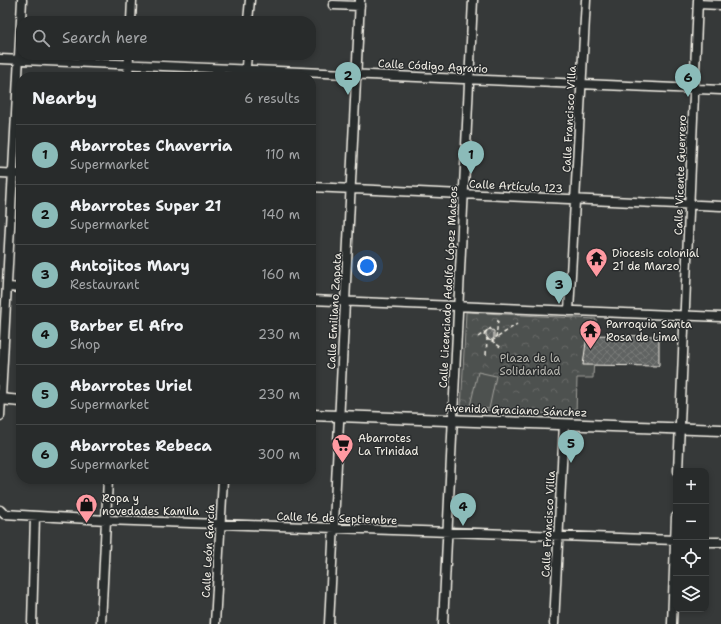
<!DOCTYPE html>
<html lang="en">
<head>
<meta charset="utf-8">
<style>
  :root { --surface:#282b2b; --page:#303333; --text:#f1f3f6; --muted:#a5a7a9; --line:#444747; --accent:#8bbbb9 }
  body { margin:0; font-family:"Shantell Sans",sans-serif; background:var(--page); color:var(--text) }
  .controls { position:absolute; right:12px; bottom:12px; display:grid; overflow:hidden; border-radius:8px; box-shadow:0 2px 6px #0003 }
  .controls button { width:36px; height:36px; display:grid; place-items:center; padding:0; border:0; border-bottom:1px solid var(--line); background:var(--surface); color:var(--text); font:20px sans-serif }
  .you { position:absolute; left:367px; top:266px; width:14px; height:14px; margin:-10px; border:3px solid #fff; border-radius:50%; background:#1a73e8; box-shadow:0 0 0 6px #1a73e833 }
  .badge { display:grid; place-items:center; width:26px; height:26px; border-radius:50%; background:var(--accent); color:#111; font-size:13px; font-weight:700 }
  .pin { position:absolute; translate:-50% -33px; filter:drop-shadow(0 1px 2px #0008) }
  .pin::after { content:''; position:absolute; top:21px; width:14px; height:12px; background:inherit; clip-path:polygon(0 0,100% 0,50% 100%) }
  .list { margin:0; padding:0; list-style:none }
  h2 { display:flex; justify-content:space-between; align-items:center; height:52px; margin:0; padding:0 16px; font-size:17px }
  h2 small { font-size:13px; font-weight:400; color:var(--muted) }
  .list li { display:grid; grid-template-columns:26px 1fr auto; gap:12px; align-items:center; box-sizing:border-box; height:60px; padding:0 16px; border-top:1px solid var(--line) }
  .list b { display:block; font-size:15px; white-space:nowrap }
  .list p { margin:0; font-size:13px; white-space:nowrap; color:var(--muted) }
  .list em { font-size:13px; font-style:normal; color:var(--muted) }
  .icon { flex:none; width:22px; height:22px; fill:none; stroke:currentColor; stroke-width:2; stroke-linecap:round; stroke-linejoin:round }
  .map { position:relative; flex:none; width:721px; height:624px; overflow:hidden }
  .search { position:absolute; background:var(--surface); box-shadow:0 2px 6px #0003; left:16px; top:16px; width:300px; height:44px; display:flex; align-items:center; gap:10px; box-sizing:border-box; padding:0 14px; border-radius:16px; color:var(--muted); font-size:15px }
  .panel { position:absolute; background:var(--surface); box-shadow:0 2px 6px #0003; left:16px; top:72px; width:300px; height:412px; border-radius:16px }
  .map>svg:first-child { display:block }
  .park { fill:url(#park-crowns); stroke:#a1a19c }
  .garden { fill:#4e514f; stroke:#a1a19c }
  .building { fill:url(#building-cross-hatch); stroke:#f4f1e8 }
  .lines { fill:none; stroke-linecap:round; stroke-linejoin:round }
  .minor-casing { stroke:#f4f1e8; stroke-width:11 }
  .tertiary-casing { stroke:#f4f1e8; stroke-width:13 }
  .path { stroke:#f4f1e8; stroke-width:1.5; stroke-dasharray:4 3; stroke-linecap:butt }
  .minor { stroke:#2a2d2e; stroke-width:8 }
  .tertiary { stroke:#2a2d2e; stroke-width:10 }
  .labels { text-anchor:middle; stroke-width:3; stroke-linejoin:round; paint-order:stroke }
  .street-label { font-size:11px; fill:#f4f1e8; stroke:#2a2d2e }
  .poi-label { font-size:11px; fill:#f4f1e8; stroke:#2a2d2e; text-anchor:start }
  .park-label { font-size:11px; fill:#bab9b2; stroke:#2a2d2e }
</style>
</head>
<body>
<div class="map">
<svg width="721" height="624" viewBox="0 0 721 624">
  <defs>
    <pattern id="park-crowns" width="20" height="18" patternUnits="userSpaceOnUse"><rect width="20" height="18" fill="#4e514f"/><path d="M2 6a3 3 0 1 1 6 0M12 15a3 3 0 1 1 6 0" fill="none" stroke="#686a68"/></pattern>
    <pattern id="building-cross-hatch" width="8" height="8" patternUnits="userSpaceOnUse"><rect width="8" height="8" fill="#616362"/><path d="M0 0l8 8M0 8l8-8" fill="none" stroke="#787a78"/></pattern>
  </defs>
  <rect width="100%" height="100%" fill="#363939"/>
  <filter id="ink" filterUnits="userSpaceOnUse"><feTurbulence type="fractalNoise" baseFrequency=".025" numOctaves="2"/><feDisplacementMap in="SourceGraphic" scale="8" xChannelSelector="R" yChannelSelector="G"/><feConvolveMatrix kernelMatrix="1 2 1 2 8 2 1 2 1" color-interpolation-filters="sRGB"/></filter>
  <g filter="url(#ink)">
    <!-- park -->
    <path class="park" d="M466,312L596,319L593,378H577L576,415L461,409Z"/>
    <!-- garden -->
    <path class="garden" d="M478,372L496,376L489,409L470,406Z"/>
    <!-- building -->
    <path class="building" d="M490,329L494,331V338L490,341L486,336V331Z
      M587,335L659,336V366L583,365Z"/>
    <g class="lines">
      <defs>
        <path id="minor" d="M698,4L721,5
          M333,5L360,6
          M131,21L132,0
          M248,21L250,0
          M0,59L721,90
          M128,77L129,55
          M245,77L247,55
          M0,173L21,174
          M311,187L721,206
          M8,287L21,288
          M311,300L721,317
          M569,311L586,0
          M0,416L22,0
          M678,471L698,0
          M0,510L4,514L106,520L676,540
          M706,542H721
          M32,624L35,516
          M101,624L108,479
          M215,624L223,479
          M329,624L360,0
          M443,624L473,0
          M554,624L564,424
          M672,624L676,517"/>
        <path id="tertiary" d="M0,399L21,401
          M311,415L721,430"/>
      </defs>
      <!-- minor casing -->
      <use href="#minor" class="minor-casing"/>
      <!-- tertiary casing -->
      <use href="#tertiary" class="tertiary-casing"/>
      <!-- path -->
      <path class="path" d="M485,332L484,336L491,342L492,341L502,348
        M478,337L491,328
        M496,338L498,320
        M492,341L517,324
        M486,355L487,339"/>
      <!-- minor -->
      <use href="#minor" class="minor"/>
      <!-- tertiary -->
      <use href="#tertiary" class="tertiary"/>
    </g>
  </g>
  <!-- icons -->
  <defs>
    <symbol id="temple-pin" viewBox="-11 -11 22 30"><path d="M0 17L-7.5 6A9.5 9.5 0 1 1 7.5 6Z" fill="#ff9aa2" stroke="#2a2d2e"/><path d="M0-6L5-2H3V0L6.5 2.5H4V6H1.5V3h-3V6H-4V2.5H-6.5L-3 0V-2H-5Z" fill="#111"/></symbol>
    <symbol id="supermarket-pin" viewBox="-11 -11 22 30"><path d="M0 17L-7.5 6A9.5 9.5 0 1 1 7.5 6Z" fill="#ff9aa2" stroke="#2a2d2e"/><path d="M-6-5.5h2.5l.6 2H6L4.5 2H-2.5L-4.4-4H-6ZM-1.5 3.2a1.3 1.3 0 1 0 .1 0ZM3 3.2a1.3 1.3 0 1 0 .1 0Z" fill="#111"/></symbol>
    <symbol id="shop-pin" viewBox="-11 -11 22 30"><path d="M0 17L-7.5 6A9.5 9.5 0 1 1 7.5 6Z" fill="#ff9aa2" stroke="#2a2d2e"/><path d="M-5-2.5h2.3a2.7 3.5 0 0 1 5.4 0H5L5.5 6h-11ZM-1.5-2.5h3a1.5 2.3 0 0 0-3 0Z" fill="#111"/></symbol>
  </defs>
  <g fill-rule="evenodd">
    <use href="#temple-pin" x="584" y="246" width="25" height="34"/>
    <use href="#temple-pin" x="578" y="318" width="25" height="34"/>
    <use href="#supermarket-pin" x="330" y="432" width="25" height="34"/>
    <use href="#shop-pin" x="74" y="492" width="25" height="34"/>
  </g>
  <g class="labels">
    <!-- street labels -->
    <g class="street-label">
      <text transform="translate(433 66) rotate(3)" y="4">Calle Código Agrario</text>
      <text transform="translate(569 119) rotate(-87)" y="4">Calle Francisco Villa</text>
      <text transform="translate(680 175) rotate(-88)" y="4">Calle Vicente Guerrero</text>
      <text transform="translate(516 186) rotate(3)" y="4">Calle Artículo 123</text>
      <text transform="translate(448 287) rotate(-87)" y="4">Calle Licenciado Adolfo López Mateos</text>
      <text transform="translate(334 311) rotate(-87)" y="4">Calle Emiliano Zapata</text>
      <text transform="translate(516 410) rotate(2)" y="4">Avenida Graciano Sánchez</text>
      <text transform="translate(337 518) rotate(2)" y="4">Calle 16 de Septiembre</text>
      <text transform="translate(548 524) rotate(-87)" y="4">Calle Francisco Villa</text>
      <text transform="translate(208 551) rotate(-87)" y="4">Calle León García</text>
    </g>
    <!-- poi labels -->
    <g class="poi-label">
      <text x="612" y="257">Diocesis colonial<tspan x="612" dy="13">21 de Marzo</tspan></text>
      <text x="606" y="328">Parroquia Santa<tspan x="606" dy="13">Rosa de Lima</tspan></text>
      <text x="358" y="442">Abarrotes<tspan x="358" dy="13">La Trinidad</tspan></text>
      <text x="102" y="502">Ropa y<tspan x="102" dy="13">novedades Kamila</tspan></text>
    </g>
    <!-- park labels -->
    <g class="park-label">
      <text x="530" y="362">Plaza de la<tspan x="530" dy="13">Solidaridad</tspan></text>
    </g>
  </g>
</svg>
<div class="controls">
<button>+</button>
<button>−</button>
<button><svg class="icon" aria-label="locate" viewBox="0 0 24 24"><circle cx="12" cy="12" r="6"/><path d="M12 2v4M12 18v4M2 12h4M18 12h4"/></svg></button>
<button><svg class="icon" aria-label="layers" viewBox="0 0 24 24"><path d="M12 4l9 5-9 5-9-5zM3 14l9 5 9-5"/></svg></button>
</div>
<div class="you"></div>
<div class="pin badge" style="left:471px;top:174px">1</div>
<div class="pin badge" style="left:348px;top:95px">2</div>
<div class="pin badge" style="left:559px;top:304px">3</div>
<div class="pin badge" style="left:463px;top:526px">4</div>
<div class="pin badge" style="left:571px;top:463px">5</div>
<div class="pin badge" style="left:688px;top:97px">6</div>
<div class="search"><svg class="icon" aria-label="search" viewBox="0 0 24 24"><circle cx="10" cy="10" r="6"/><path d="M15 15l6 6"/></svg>Search here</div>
<section class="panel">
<h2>Nearby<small>6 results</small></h2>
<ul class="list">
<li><span class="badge">1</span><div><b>Abarrotes Chaverria</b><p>Supermarket</p></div><em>110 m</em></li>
<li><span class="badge">2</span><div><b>Abarrotes Super 21</b><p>Supermarket</p></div><em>140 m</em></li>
<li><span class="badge">3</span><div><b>Antojitos Mary</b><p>Restaurant</p></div><em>160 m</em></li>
<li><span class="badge">4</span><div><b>Barber El Afro</b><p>Shop</p></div><em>230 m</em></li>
<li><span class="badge">5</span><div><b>Abarrotes Uriel</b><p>Supermarket</p></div><em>230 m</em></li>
<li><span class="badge">6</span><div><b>Abarrotes Rebeca</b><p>Supermarket</p></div><em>300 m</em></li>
</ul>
</section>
</div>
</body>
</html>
